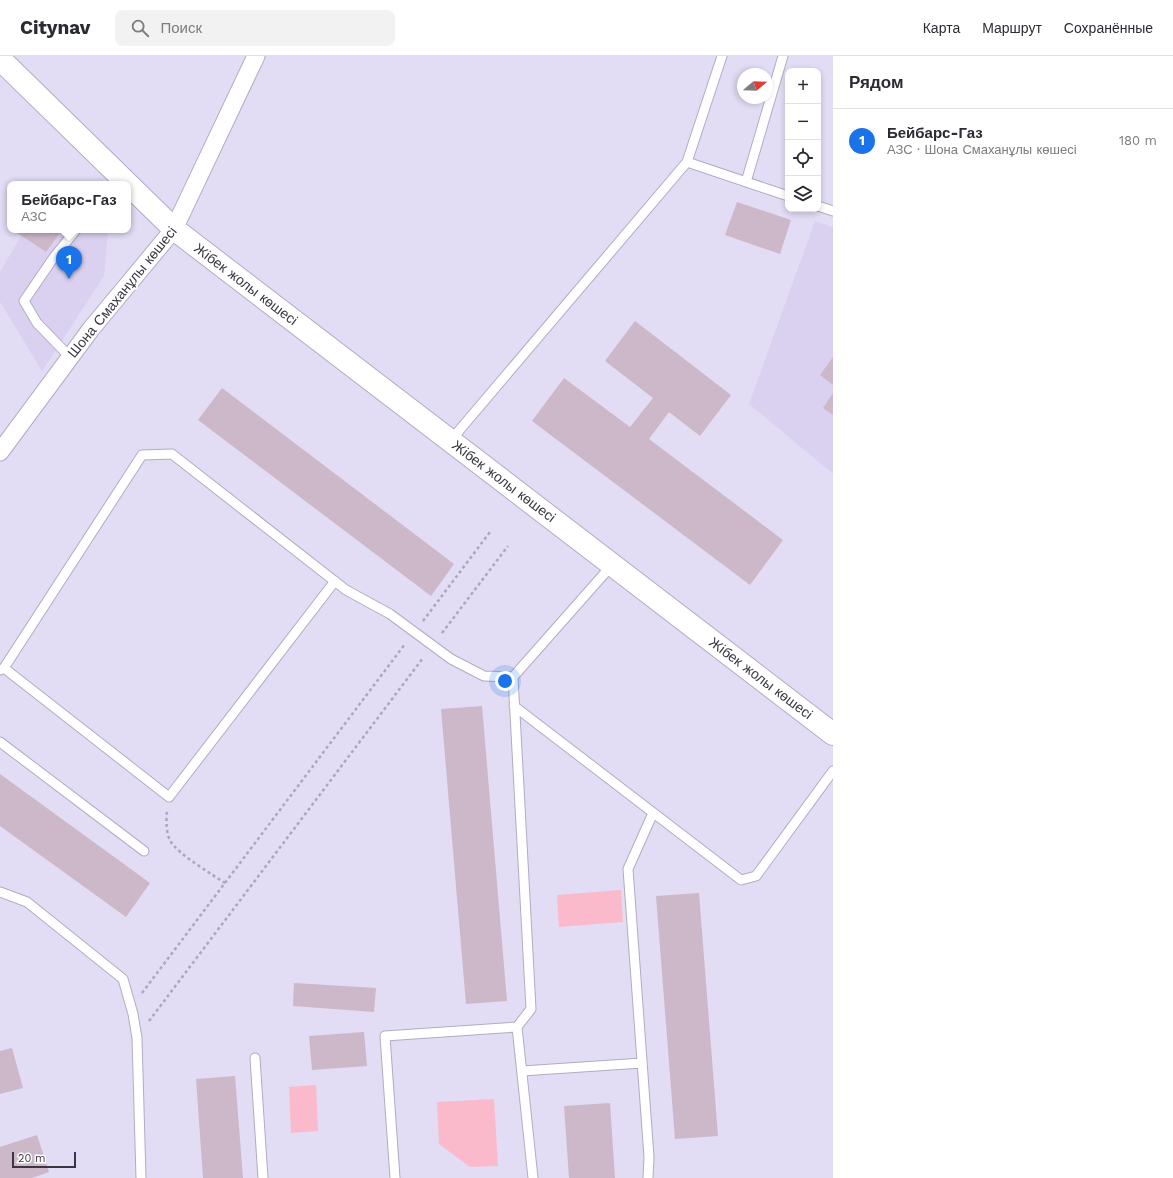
<!DOCTYPE html>
<html lang="ru">
<head>
<meta charset="utf-8">
<style>
  :root { --surface:#fff; --page:#f2f2f3; --text:#2b2b33; --muted:#7c7c81; --line:#e1e1e2; --accent:#1a73e8 }
  body { margin:0; font-family:"Work Sans",sans-serif; background:var(--page); color:var(--text) }
  .controls { position:absolute; right:12px; top:12px; display:grid; overflow:hidden; border-radius:8px; box-shadow:0 2px 6px #0003 }
  .controls button { width:36px; height:36px; display:grid; place-items:center; padding:0; border:0; border-bottom:1px solid var(--line); background:var(--surface); color:var(--text); font:20px sans-serif }
  .compass { position:absolute; left:737px; top:12px; width:36px; height:36px; border-radius:50%; background:var(--surface); box-shadow:0 2px 6px #0003; rotate:71deg }
  .scale { position:absolute; left:12px; bottom:10px; width:64px; box-sizing:border-box; padding-left:4px; border:2px solid #393640; border-top:0; font-size:11px; line-height:14px; white-space:nowrap; color:#393640; -webkit-text-stroke:3px #fff; paint-order:stroke }
  .you { position:absolute; left:505px; top:625px; width:14px; height:14px; margin:-10px; border:3px solid #fff; border-radius:50%; background:#1a73e8; box-shadow:0 0 0 6px #1a73e833 }
  .badge { display:grid; place-items:center; width:26px; height:26px; border-radius:50%; background:var(--accent); color:#fff; font-size:13px; font-weight:700 }
  .pin { position:absolute; translate:-50% -33px; filter:drop-shadow(0 1px 2px #0008) }
  .pin::after { content:''; position:absolute; top:21px; width:14px; height:12px; background:inherit; clip-path:polygon(0 0,100% 0,50% 100%) }
  .popup { position:absolute; left:7px; top:125px; width:124px; height:52px; box-sizing:border-box; display:grid; place-content:center; border-radius:8px; background:var(--surface); filter:drop-shadow(0 1px 3px #0005); font-size:13px; white-space:nowrap; color:var(--muted) }
  .popup b { font-size:15px; color:var(--text) }
  .popup::after { content:''; position:absolute; left:50%; top:100%; margin-left:-8px; border:8px solid transparent; border-top-color:var(--surface) }
  .list { margin:0; padding:0; list-style:none }
  h2 { display:flex; justify-content:space-between; align-items:center; height:52px; margin:0; padding:0 16px; font-size:17px }
  h2 small { font-size:13px; font-weight:400; color:var(--muted) }
  .list li { display:grid; grid-template-columns:26px 1fr auto; gap:12px; align-items:center; box-sizing:border-box; height:64px; padding:0 16px; border-top:1px solid var(--line) }
  .list b { display:block; font-size:15px; white-space:nowrap }
  .list p { margin:0; font-size:13px; white-space:nowrap; color:var(--muted) }
  .list em { font-size:13px; font-style:normal; color:var(--muted) }
  .icon { flex:none; width:22px; height:22px; fill:none; stroke:currentColor; stroke-width:2; stroke-linecap:round; stroke-linejoin:round }
  .map { position:relative; flex:none; width:833px; height:1122px; overflow:hidden }
  header { display:flex; align-items:center; gap:24px; box-sizing:border-box; height:56px; padding:0 20px; background:var(--surface); border-bottom:1px solid var(--line) }
  header strong { font-size:19px }
  nav { display:flex; gap:22px; margin-inline-start:auto; font-size:14px }
  .search { width:280px; height:36px; background:var(--page); display:flex; align-items:center; gap:10px; box-sizing:border-box; padding:0 14px; border-radius:8px; color:var(--muted); font-size:15px }
  main { display:flex }
  aside { flex:1; background:var(--surface) }
  .map>svg:first-child { display:block }
  .built { fill:#dad1f0 }
  .green { fill:#fabacb }
  .building { fill:#ccb8c9 }
  .lines { fill:none; stroke-linecap:round; stroke-linejoin:round }
  .lane-casing { stroke:#b2acc3; stroke-width:11 }
  .street-casing { stroke:#b2acc3; stroke-width:19 }
  .secondary-casing { stroke:#b2acc3; stroke-width:24 }
  .path { stroke:#aca7ba; stroke-width:2.5; stroke-dasharray:3 3; stroke-linecap:butt }
  .lane { stroke:#fff; stroke-width:9 }
  .street { stroke:#fff; stroke-width:17 }
  .secondary { stroke:#fff; stroke-width:22 }
  .labels { text-anchor:middle; stroke-width:3.5; stroke-linejoin:round; paint-order:stroke }
  .street-label { font-size:14px; fill:#393640; stroke:#fff }
</style>
</head>
<body>
<header>
<strong>Citynav</strong>
<div class="search"><svg class="icon" aria-label="search" viewBox="0 0 24 24"><circle cx="10" cy="10" r="6"/><path d="M15 15l6 6"/></svg>Поиск</div>
<nav><a>Карта</a><a>Маршрут</a><a>Сохранённые</a></nav>
</header>
<main>
<div class="map">
<svg width="833" height="1122" viewBox="0 0 833 1122">
  <rect width="100%" height="100%" fill="#e2dcf4"/>
  <!-- built -->
  <path class="built" d="M815,165L833,171V418L749,348Z
    M13,174H108L104,220L42,315L0,246V216L21,180Z"/>
  <!-- green -->
  <path class="green" d="M621,834L623,866L559,871L557,839Z
    M316,1029L318,1075L291,1077L289,1031Z
    M494,1043L498,1110L470,1111L439,1088L437,1046Z"/>
  <!-- building -->
  <path class="building" d="M737,146L791,164L780,198L725,179Z
    M13,174H62L46,196Z
    M635,265L731,339L700,380L669,356L649,383L783,484L750,529L532,365L564,322L630,371L653,342L605,305Z
    M833,301V329L820,319Z
    M222,332L454,508L431,540L198,364Z
    M833,337V359L823,352Z
    M482,650L507,945L466,948L441,653Z
    M0,718L150,827L126,861L0,770Z
    M699,837L718,1080L675,1083L656,840Z
    M294,927L376,932L374,956L293,950Z
    M364,976L367,1010L312,1014L309,980Z
    M12,992L23,1032L0,1038V995Z
    M235,1020L243,1122H203L196,1023Z
    M610,1047L615,1122H569L564,1050Z
    M37,1079L49,1116L32,1122H0V1091Z"/>
  <g class="lines">
    <defs>
      <path id="lane" d="M722,0L687,106L788,140
        M746,126L783,0
        M818,150L833,155
        M70,301L37,267L24,245L54,201L76,174
        M451,384L687,106
        M4,612L169,741L335,525
        M0,614L4,612L142,399L172,398L346,534L390,558L451,603L484,620L513,621
        M514,650L741,824L756,820L833,715
        M0,686L144,795
        M0,836L27,846L123,923L133,958L137,982L141,1122
        M255,1002L263,1122
        M522,1015L642,1007
        M395,1122L385,980L517,971
        M533,1122L517,971L531,953L513,621L612,509
        M648,1122L649,1101L628,813L653,757"/>
      <path id="street" d="M0,396L91,273L174,173L256,0"/>
      <path id="secondary" d="M0,3L128,128
        M128,128L174,173L833,678"/>
    </defs>
    <!-- lane casing -->
    <use href="#lane" class="lane-casing"/>
    <!-- street casing -->
    <use href="#street" class="street-casing"/>
    <!-- secondary casing -->
    <use href="#secondary" class="secondary-casing"/>
    <!-- path -->
    <path class="path" d="M423,565L490,476
      M442,577L508,490
      M167,756C166,764 166,779 171,786C178,798 213,819 225,827
      M142,937L405,588
      M149,965L423,602"/>
    <!-- lane -->
    <use href="#lane" class="lane"/>
    <!-- street -->
    <use href="#street" class="street"/>
    <!-- secondary -->
    <use href="#secondary" class="secondary"/>
  </g>
  <g class="labels">
    <!-- street labels -->
    <g class="street-label">
      <text transform="translate(246 228) rotate(37)" y="5">Жібек жолы көшесі</text>
      <text transform="translate(122 236) rotate(-51)" y="5">Шона Смаханұлы көшесі</text>
      <text transform="translate(504 425) rotate(37)" y="5">Жібек жолы көшесі</text>
      <text transform="translate(761 622) rotate(37)" y="5">Жібек жолы көшесі</text>
    </g>
  </g>
</svg>
<div class="controls">
<button>+</button>
<button>−</button>
<button><svg class="icon" aria-label="locate" viewBox="0 0 24 24"><circle cx="12" cy="12" r="6"/><path d="M12 2v4M12 18v4M2 12h4M18 12h4"/></svg></button>
<button><svg class="icon" aria-label="layers" viewBox="0 0 24 24"><path d="M12 4l9 5-9 5-9-5zM3 14l9 5 9-5"/></svg></button>
</div>
<svg class="compass" viewBox="-18 -18 36 36"><path d="M0-13l5 13h-10z" fill="#e53935"/><path d="M0 13l5-13h-10z" fill="#7c7c81"/></svg>
<div class="scale">20 m</div>
<div class="you"></div>
<div class="pin badge" style="left:69px;top:223px">1</div>
<div class="popup"><b>Бейбарс-Газ</b>АЗС</div>
</div>
<aside>
<h2>Рядом<small></small></h2>
<ul class="list">
<li><span class="badge">1</span><div><b>Бейбарс-Газ</b><p>АЗС · Шона Смаханұлы көшесі</p></div><em>180 m</em></li>
</ul>
</aside>
</main>
</body>
</html>
